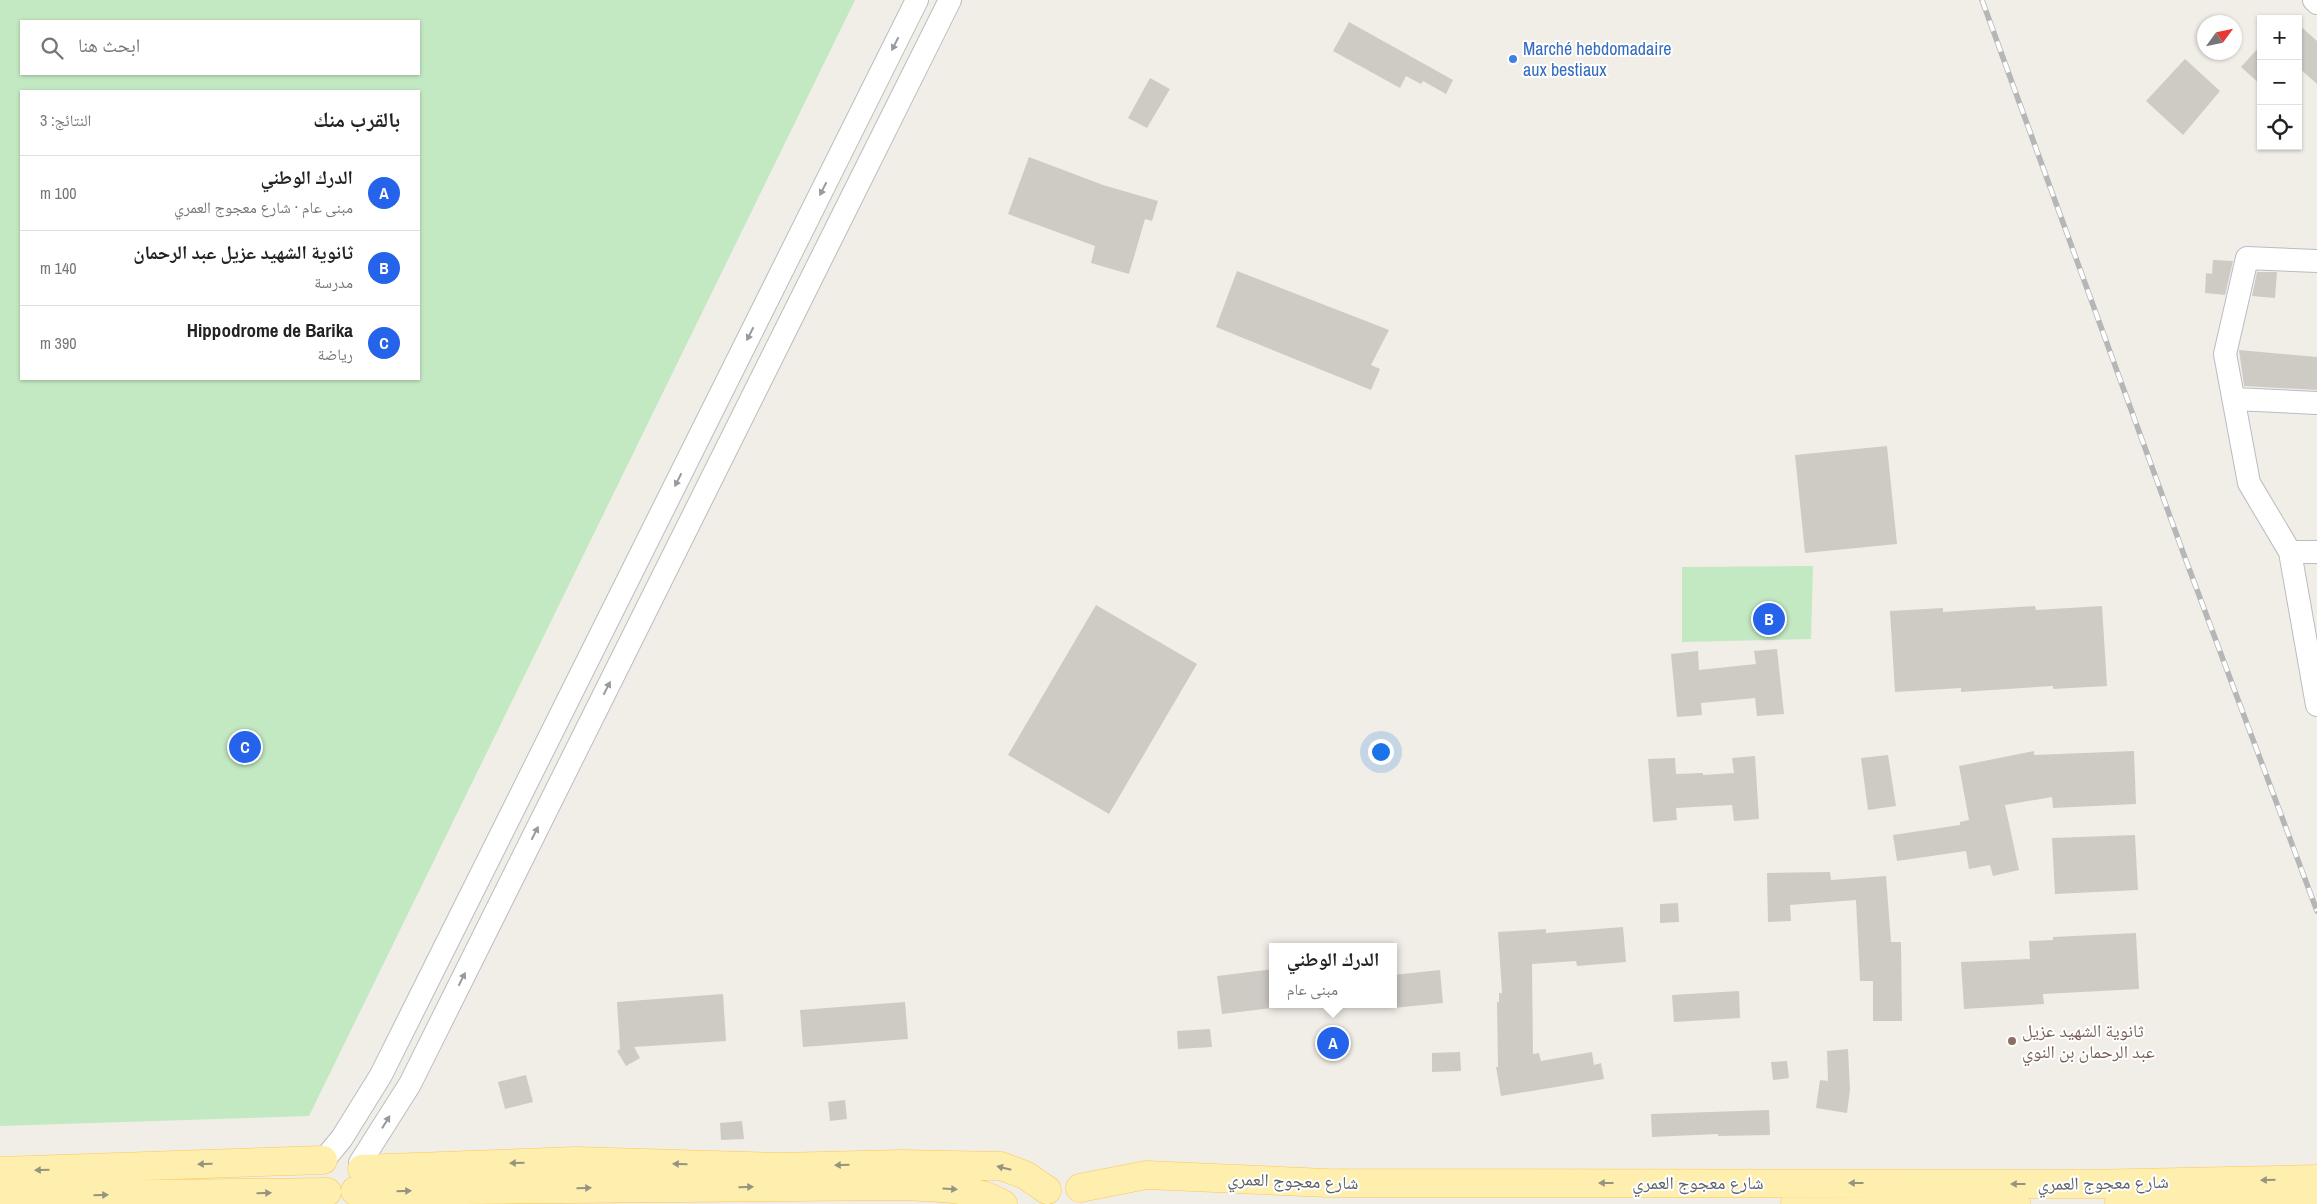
<!DOCTYPE html>
<html lang="ar">
<head>
<meta charset="utf-8">
<style>
  :root { --surface:#fff; --page:#f2f2f2; --text:#222; --muted:#767676; --line:#e0e0e0; --accent:#2563eb }
  body { margin:0; font-family:"Archivo Narrow","Noto Naskh Arabic",sans-serif; background:var(--page); color:var(--text); direction:rtl }
  .controls { position:absolute; right:15px; top:15px; display:grid; overflow:hidden; border-radius:0px; box-shadow:0 1px 4px #0004 }
  .controls button { width:45px; height:45px; display:grid; place-items:center; padding:0; border:0; border-bottom:1px solid var(--line); background:var(--surface); color:var(--text); font:25px sans-serif }
  .compass { position:absolute; left:2197px; top:15px; width:45px; height:45px; border-radius:50%; background:var(--surface); box-shadow:0 1px 4px #0004; rotate:57deg }
  .you { position:absolute; left:1380px; top:751px; width:18px; height:18px; margin:-12px; border:4px solid #fff; border-radius:50%; background:#1a73e8; box-shadow:0 0 0 8px #1a73e833 }
  .badge { display:grid; place-items:center; width:32px; height:32px; border-radius:50%; background:var(--accent); color:#fff; font-size:16px; font-weight:700 }
  .pin { position:absolute; translate:-50% -50%; border:2px solid #fff; box-shadow:0 1px 5px #0006 }
  .popup { position:absolute; left:1269px; top:943px; width:128px; height:65px; box-sizing:border-box; display:grid; place-content:center; border-radius:0px; background:var(--surface); filter:drop-shadow(0 1px 4px #0005); font-size:16px; white-space:nowrap; color:var(--muted) }
  .popup b { font-size:19px; color:var(--text) }
  .popup::after { content:''; position:absolute; left:50%; top:100%; margin-left:-10px; border:10px solid transparent; border-top-color:var(--surface) }
  .list { margin:0; padding:0; list-style:none }
  h2 { display:flex; justify-content:space-between; align-items:center; height:65px; margin:0; padding:0 20px; font-size:21px }
  h2 small { font-size:16px; font-weight:400; color:var(--muted) }
  .list li { display:grid; grid-template-columns:32px 1fr auto; gap:15px; align-items:center; box-sizing:border-box; height:75px; padding:0 20px; border-top:1px solid var(--line) }
  .list b { display:block; font-size:19px; white-space:nowrap }
  .list p { margin:0; font-size:16px; white-space:nowrap; color:var(--muted) }
  .list em { font-size:16px; font-style:normal; color:var(--muted) }
  .icon { flex:none; width:28px; height:28px; fill:none; stroke:currentColor; stroke-width:2; stroke-linecap:round; stroke-linejoin:round }
  .map { position:relative; flex:none; width:2317px; height:1204px; overflow:hidden; direction:ltr }
  .search { position:absolute; background:var(--surface); box-shadow:0 1px 4px #0004; left:20px; top:20px; width:400px; height:55px; display:flex; align-items:center; gap:12px; box-sizing:border-box; padding:0 18px; border-radius:0px; color:var(--muted); font-size:19px }
  .panel { position:absolute; background:var(--surface); box-shadow:0 1px 4px #0004; left:20px; top:90px; width:400px; height:290px; border-radius:0px; direction:rtl }
  .map>svg:first-child { display:block }
  .green { fill:#c3e9c2; fill-rule:evenodd }
  .building { fill:#cecbc5 }
  .lines { fill:none; stroke-linecap:round; stroke-linejoin:round }
  .minor-casing { stroke:#b9bcc1; stroke-width:24 }
  .major-casing { stroke:#f9c757; stroke-width:29 }
  .minor { stroke:#fff; stroke-width:22 }
  .major { stroke:#ffefae; stroke-width:28 }
  .rail-casing { stroke:#b5b6b7; stroke-width:5.5 }
  .rail { stroke:#fff; stroke-width:4; stroke-dasharray:11; stroke-linecap:butt }
  .oneway { fill:#969a9d }
  .oneway2 { fill:#969480 }
  .shop-dot { fill:#3f7fe0; stroke:#fff; stroke-width:2 }
  .education-dot { fill:#8d6e63; stroke:#fff; stroke-width:2 }
  .labels { text-anchor:middle; stroke-width:4; stroke-linejoin:round; paint-order:stroke }
  .shop-label { font-size:18px; fill:#366cbe; stroke:#fff; text-anchor:start }
  .education-label { font-size:18px; fill:#785e54; stroke:#fff; text-anchor:start }
  .street-label { font-size:18px; fill:#5e6368; stroke:#fff }
</style>
</head>
<body>
<div class="map">
<svg width="2317" height="1204" viewBox="0 0 2317 1204">
  <rect width="100%" height="100%" fill="#f1eee7"/>
  <!-- green -->
  <path class="green" d="M0,0H855L309,1116L0,1126ZM21,21H419V74H21ZM21,91H419V379H21Z
    M1813,566L1811,639L1682,642V567Z"/>
  <!-- building -->
  <path class="building" d="M1349,22L1453,80L1446,94L1423,81L1421,84L1406,76L1400,88L1333,51Z
    M2298,24L2317,41V84L2298,67Z
    M2261,45V85L2241,67Z
    M2185,59L2220,91L2183,135L2146,101Z
    M1150,78L1170,89L1147,128L1128,118Z
    M1029,157L1103,185L1158,201L1152,221L1145,219L1129,274L1091,263L1095,246L1008,214Z
    M2213,260L2233,261L2225,295L2205,293L2206,273L2212,274Z
    M1237,271L1389,330L1371,365L1380,369L1371,390L1216,327Z
    M2257,272H2277L2275,298L2252,296Z
    M2239,350L2317,357V390L2244,386Z
    M1887,446L1897,544L1805,553L1795,455Z
    M1096,605L1197,664L1109,814L1008,755Z
    M2035,606L2036,610L2102,606L2107,686L2053,689V686L1961,692V688L1895,692L1890,611L1943,608V612Z
    M1777,649L1784,714L1757,716L1755,698L1701,703L1702,715L1677,717L1671,654L1698,651L1699,670L1756,664L1754,651Z
    M2034,751V755L2134,751L2136,804L2053,808L2052,797L2005,805L2019,870L1993,876L1990,865L1969,869L1966,851L1897,861L1893,835L1960,825V822L1969,820L1959,766Z
    M1888,755L1896,806L1868,810L1861,758Z
    M1755,756L1759,819L1734,821L1732,805L1676,808L1677,820L1653,822L1648,759L1675,758L1676,774L1703,773V775L1734,773L1732,758Z
    M2135,835L2138,890L2055,894L2052,838Z
    M1830,872L1831,880L1886,876L1891,942H1901L1902,1021H1873V981H1860L1856,900L1790,905L1791,921L1768,922L1767,873Z
    M1678,903L1679,922L1660,923V904Z
    M1623,927L1626,962L1577,966L1576,961L1532,964L1533,1054L1539,1053L1541,1061L1592,1052L1594,1065L1601,1063L1604,1079L1501,1096L1496,1067H1498L1497,1002H1499V993H1502L1498,932L1546,929V933Z
    M2136,933L2139,989L2043,994L2044,1004L1964,1009L1961,962L2030,959L2029,941L2053,940V937Z
    M1273,969V1008L1222,1014L1217,976Z
    M1440,970L1443,1003L1393,1008V975Z
    M1739,991L1740,1018L1674,1022L1672,995Z
    M723,994L726,1041L634,1047L640,1058L626,1066L617,1051L620,1049L617,1002Z
    M905,1002L908,1039L803,1047L800,1010Z
    M1210,1029L1212,1047L1178,1049L1177,1031Z
    M1848,1049L1850,1090L1847,1113L1816,1108L1820,1080L1828,1081L1827,1051Z
    M1460,1052L1461,1071L1432,1072V1053Z
    M1787,1061L1789,1078L1773,1080L1771,1062Z
    M526,1075L533,1102L505,1109L498,1082Z
    M845,1100L847,1119L830,1121L828,1102Z
    M1769,1110L1770,1135L1718,1136V1134L1652,1137L1651,1114Z
    M742,1121L744,1139L721,1140L720,1123Z"/>
  <g class="lines">
    <defs>
      <path id="minor" d="M2314,0L2317,3
        M2317,261L2247,258L2225,354L2249,483L2290,552L2317,705
        M2234,399L2317,403
        M2290,552H2317
        M328,1155L342,1138L381,1075L917,0
        M360,1163L410,1084L950,0"/>
      <path id="major" d="M362,1169L576,1161L780,1167L901,1164L1001,1166L1025,1175L1047,1190
        M0,1171L323,1160
        M1080,1188L1146,1175L1327,1183L2088,1184L2317,1179
        M355,1191L901,1186C935,1188 972,1186 1003,1204
        M0,1196L327,1192
        M2119,1202L2317,1201
        M1795,1204L2016,1203"/>
    </defs>
    <!-- minor casing -->
    <use href="#minor" class="minor-casing"/>
    <!-- major casing -->
    <use href="#major" class="major-casing"/>
    <!-- minor -->
    <use href="#minor" class="minor"/>
    <!-- major -->
    <use href="#major" class="major"/>
    <defs>
      <path id="rail" d="M1982,0L2184,555L2317,911"/>
    </defs>
    <!-- rail casing -->
    <use href="#rail" class="rail-casing"/>
    <!-- rail -->
    <use href="#rail" class="rail"/>
  </g>
  <!-- one-way arrows -->
  <defs><path id="oneway-solid" d="M-6-.8H1V-3.2L6.5 0L1 3.2V.8H-6Z" transform="scale(1.25)"/></defs>
  <g class="oneway">
    <use href="#oneway-solid" transform="translate(895 44) rotate(117)"/>
    <use href="#oneway-solid" transform="translate(823 189) rotate(117)"/>
    <use href="#oneway-solid" transform="translate(750 334) rotate(117)"/>
    <use href="#oneway-solid" transform="translate(678 480) rotate(117)"/>
    <use href="#oneway-solid" transform="translate(607 688) rotate(-63)"/>
    <use href="#oneway-solid" transform="translate(535 833) rotate(-63)"/>
    <use href="#oneway-solid" transform="translate(462 979) rotate(-63)"/>
    <use href="#oneway-solid" transform="translate(386 1122) rotate(-58)"/>
  </g>
  <g class="oneway2">
    <use href="#oneway-solid" transform="translate(517 1163) rotate(178)"/>
    <use href="#oneway-solid" transform="translate(205 1164) rotate(178)"/>
    <use href="#oneway-solid" transform="translate(680 1164) rotate(-178)"/>
    <use href="#oneway-solid" transform="translate(842 1165) rotate(178)"/>
    <use href="#oneway-solid" transform="translate(1004 1168) rotate(-166)"/>
    <use href="#oneway-solid" transform="translate(42 1170) rotate(178)"/>
    <use href="#oneway-solid" transform="translate(2268 1180) rotate(179)"/>
    <use href="#oneway-solid" transform="translate(1606 1183) rotate(-180)"/>
    <use href="#oneway-solid" transform="translate(1856 1183) rotate(-180)"/>
    <use href="#oneway-solid" transform="translate(2018 1184) rotate(-180)"/>
    <use href="#oneway-solid" transform="translate(746 1187) rotate(-1)"/>
    <use href="#oneway-solid" transform="translate(584 1188) rotate(-1)"/>
    <use href="#oneway-solid" transform="translate(950 1189) rotate(4)"/>
    <use href="#oneway-solid" transform="translate(404 1191) rotate(-1)"/>
    <use href="#oneway-solid" transform="translate(264 1193) rotate(-1)"/>
    <use href="#oneway-solid" transform="translate(101 1195) rotate(-1)"/>
  </g>
  <!-- markers -->
  <circle class="shop-dot" cx="1513" cy="59" r="5"/>
  <circle class="education-dot" cx="2012" cy="1041" r="5"/>
  <g class="labels">
    <!-- shop labels -->
    <g class="shop-label">
      <text x="1523" y="55">Marché hebdomadaire<tspan x="1523" dy="21">aux bestiaux</tspan></text>
    </g>
    <!-- education labels -->
    <g class="education-label">
      <text x="2022" y="1037">ثانوية الشهيد عزيل<tspan x="2022" dy="21">عبد الرحمان بن النوي</tspan></text>
    </g>
    <!-- street labels -->
    <g class="street-label">
      <text transform="translate(1293 1181) rotate(2)" y="6">شارع معجوج العمري</text>
      <text x="1698" y="1189">شارع معجوج العمري</text>
      <text transform="translate(2103 1183) rotate(-1)" y="6">شارع معجوج العمري</text>
    </g>
  </g>
</svg>
<div class="controls">
<button>+</button>
<button>−</button>
<button><svg class="icon" aria-label="locate" viewBox="0 0 24 24"><circle cx="12" cy="12" r="6"/><path d="M12 2v4M12 18v4M2 12h4M18 12h4"/></svg></button>
</div>
<svg class="compass" viewBox="-18 -18 36 36"><path d="M0-13l5 13h-10z" fill="#e53935"/><path d="M0 13l5-13h-10z" fill="#767676"/></svg>
<div class="you"></div>
<div class="pin badge" style="left:1333px;top:1043px">A</div>
<div class="popup"><b>الدرك الوطني</b>مبنى عام</div>
<div class="pin badge" style="left:1769px;top:619px">B</div>
<div class="pin badge" style="left:245px;top:747px">C</div>
<div class="search"><svg class="icon" aria-label="search" viewBox="0 0 24 24"><circle cx="10" cy="10" r="6"/><path d="M15 15l6 6"/></svg>ابحث هنا</div>
<section class="panel">
<h2>بالقرب منك<small>النتائج: 3</small></h2>
<ul class="list">
<li><span class="badge">A</span><div><b>الدرك الوطني</b><p>مبنى عام · شارع معجوج العمري</p></div><em>100 m</em></li>
<li><span class="badge">B</span><div><b>ثانوية الشهيد عزيل عبد الرحمان</b><p>مدرسة</p></div><em>140 m</em></li>
<li><span class="badge">C</span><div><b>Hippodrome de Barika</b><p>رياضة</p></div><em>390 m</em></li>
</ul>
</section>
</div>
</body>
</html>
